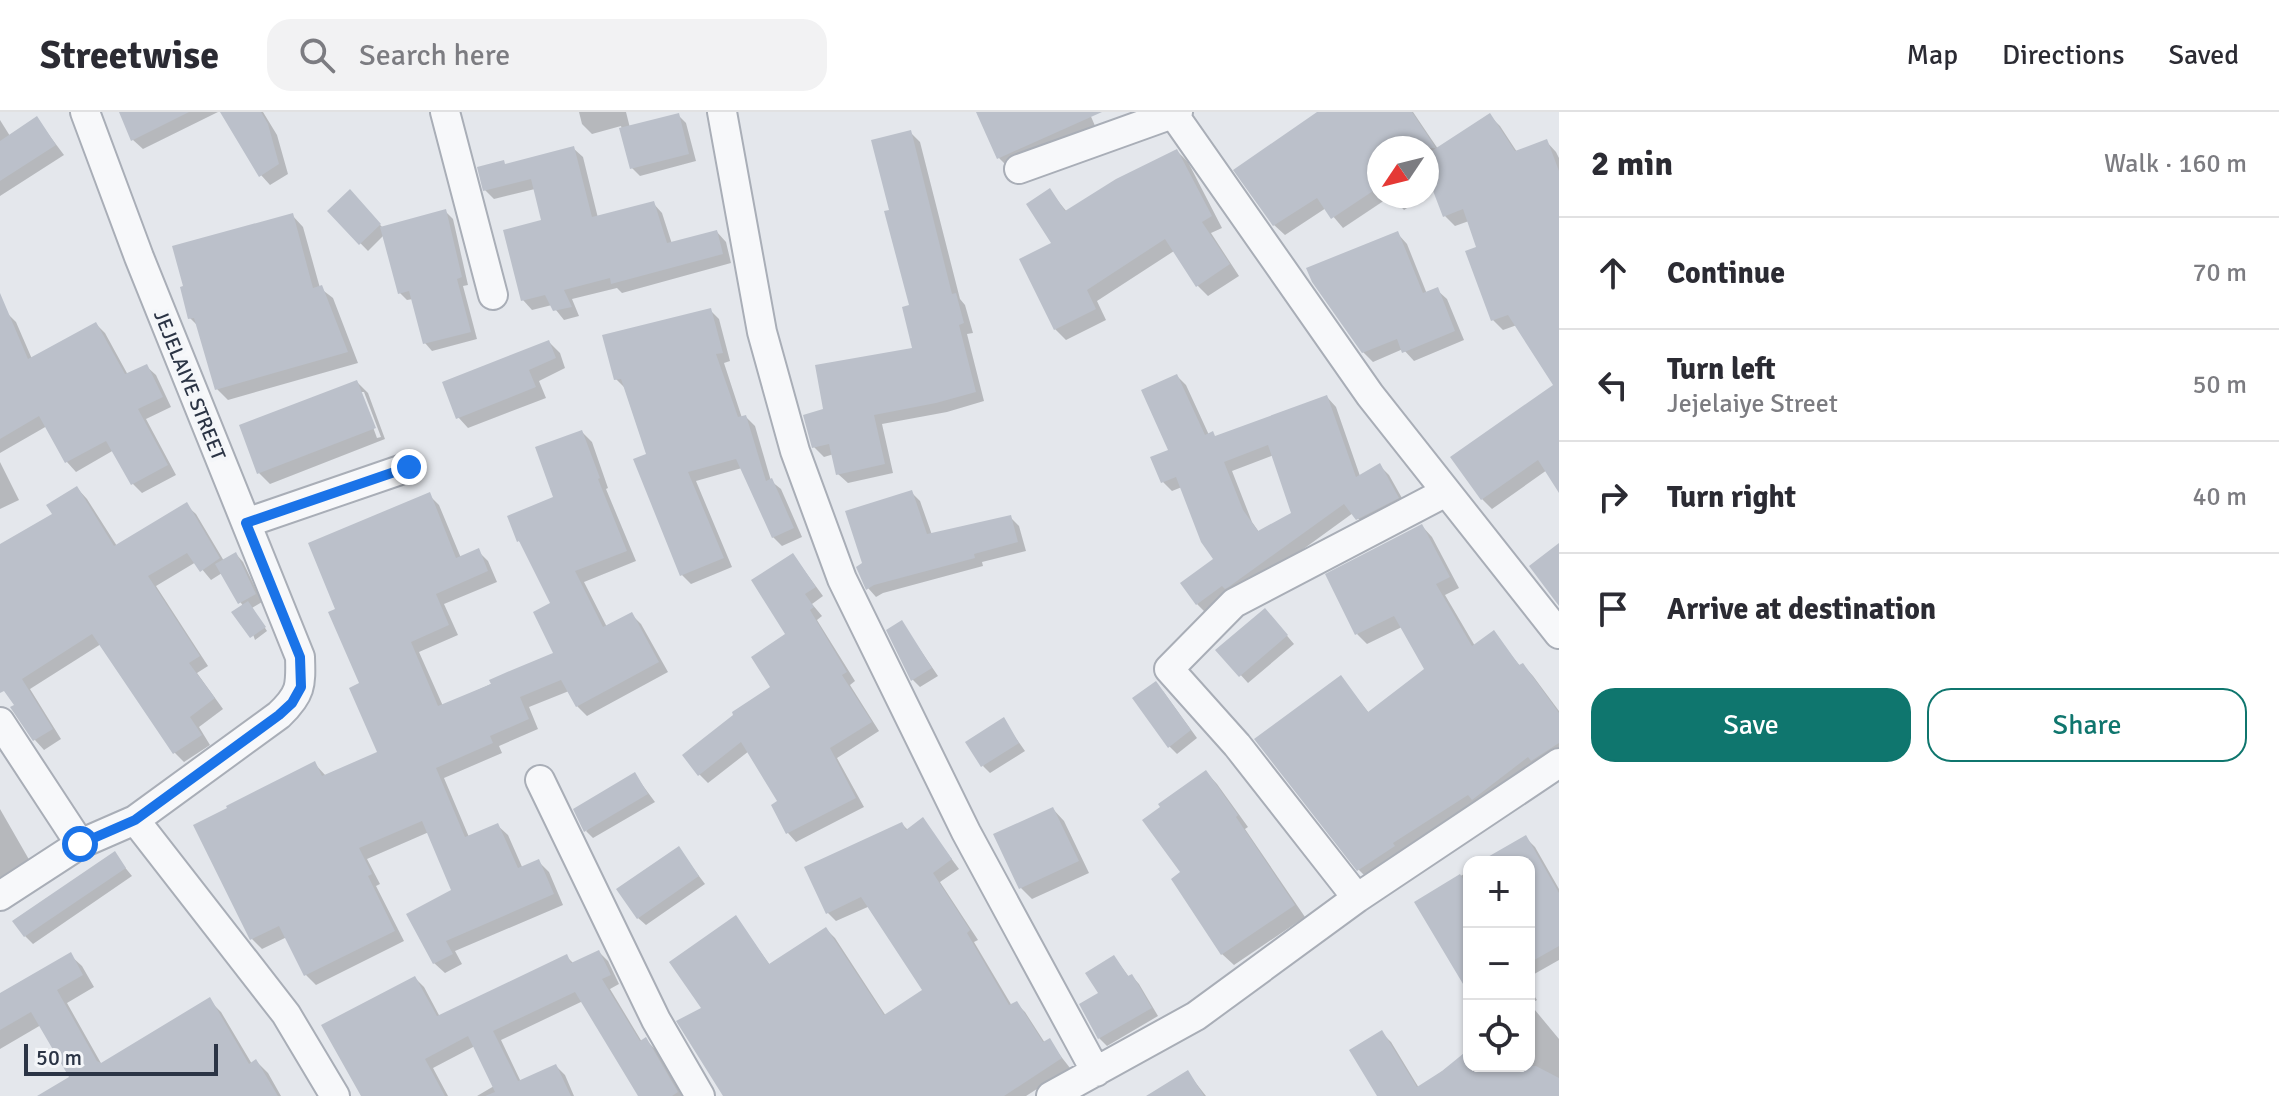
<!DOCTYPE html>
<html lang="en">
<head>
<meta charset="utf-8">
<style>
  :root { --surface:#fff; --page:#f2f2f3; --text:#2b2b33; --muted:#7c7c81; --line:#e1e1e2; --accent:#0f766e }
  body { margin:0; font-family:Signika,sans-serif; background:var(--page); color:var(--text) }
  .controls { position:absolute; right:24px; bottom:24px; display:grid; overflow:hidden; border-radius:16px; box-shadow:0 2px 6px #0004 }
  .controls button { width:72px; height:72px; display:grid; place-items:center; padding:0; border:0; border-bottom:2px solid var(--line); background:var(--surface); color:var(--text); font:40px sans-serif }
  .compass { position:absolute; left:1367px; top:24px; width:72px; height:72px; border-radius:50%; background:var(--surface); box-shadow:0 2px 6px #0004; rotate:235deg }
  .scale { position:absolute; left:24px; bottom:20px; width:194px; box-sizing:border-box; padding-left:8px; border:4px solid #2b3445; border-top:0; font-size:22px; line-height:28px; white-space:nowrap; color:#2b3445; -webkit-text-stroke:6px #f4f6f9; paint-order:stroke }
  .stop { position:absolute; width:24px; height:24px; margin:-18px; border:6px solid #1a73e8; border-radius:50%; background:#fff }
  .stop.end { background:#1a73e8; border-color:#fff; box-shadow:0 2px 8px #0008 }
  .list { margin:0; padding:0; list-style:none }
  h2 { display:flex; justify-content:space-between; align-items:center; height:104px; margin:0; padding:0 32px; font-size:34px }
  h2 small { font-size:26px; font-weight:400; color:var(--muted) }
  .list li { display:grid; grid-template-columns:52px 1fr auto; gap:24px; align-items:center; box-sizing:border-box; height:112px; padding:0 32px; border-top:2px solid var(--line) }
  .list b { display:block; font-size:30px; white-space:nowrap }
  .list p { margin:0; font-size:26px; white-space:nowrap; color:var(--muted) }
  .list em { font-size:26px; font-style:normal; color:var(--muted) }
  .actions { display:flex; gap:16px; padding:24px 32px }
  .actions a { flex:1; padding:18px 0; border:2px solid var(--accent); border-radius:24px; text-align:center; font-size:28px; color:var(--accent) }
  .actions .main { background:var(--accent); color:#fff }
  .icon { flex:none; width:44px; height:44px; fill:none; stroke:currentColor; stroke-width:2; stroke-linecap:round; stroke-linejoin:round }
  .map { position:relative; flex:none; width:1559px; height:984px; overflow:hidden }
  header { display:flex; align-items:center; gap:48px; box-sizing:border-box; height:112px; padding:0 40px; background:var(--surface); border-bottom:2px solid var(--line) }
  header strong { font-size:38px }
  nav { display:flex; gap:44px; margin-inline-start:auto; font-size:28px }
  .search { width:560px; height:72px; background:var(--page); display:flex; align-items:center; gap:20px; box-sizing:border-box; padding:0 28px; border-radius:24px; color:var(--muted); font-size:30px }
  main { display:flex }
  aside { flex:1; background:var(--surface) }
  .map>svg:first-child { display:block }
  .shadow { fill:#0003; fill-rule:evenodd }
  .building { fill:#bbc0ca; fill-rule:evenodd }
  .lines { fill:none; stroke-linecap:round; stroke-linejoin:round }
  .minor-casing { stroke:#a9aeb7; stroke-width:32 }
  .minor { stroke:#f7f8fa; stroke-width:28 }
  .route { stroke:#1a73e8; stroke-width:10 }
  .labels { text-anchor:middle; stroke-width:8; stroke-linejoin:round; paint-order:stroke }
  .street-label { font-size:20px; fill:#2b3445; stroke:#f4f6f9 }
</style>
</head>
<body>
<header>
<strong>Streetwise</strong>
<div class="search"><svg class="icon" aria-label="search" viewBox="0 0 24 24"><circle cx="10" cy="10" r="6"/><path d="M15 15l6 6"/></svg>Search here</div>
<nav><a>Map</a><a>Directions</a><a>Saved</a></nav>
</header>
<main>
<div class="map">
<svg width="1559" height="984" viewBox="0 0 1559 984">
  <rect width="100%" height="100%" fill="#e4e7ec"/>
  <!-- shadow -->
  <path class="shadow" d="M122,0H218L143,37L133,28Z
    M222,0H263L277,23L288,62L270,73L261,63Z
    M579,0H626L630,16L678,3L686,11L696,49L640,64L632,56L621,14L592,22L582,12Z
    M978,0H1089L1099,23L1014,61L999,46Z
    M1321,0H1413L1438,37L1490,4L1500,14L1517,40L1546,29L1556,40L1559,46V377L1547,358L1492,397L1482,387L1556,273L1517,213L1503,218L1493,208L1479,136L1469,109L1455,114L1445,104L1435,78L1427,83V36H1379V84H1426L1404,98L1391,84L1343,116L1326,96L1285,123L1274,113Z
    M37,7L64,43L0,84V8L10,24Z
    M910,20L920,30L960,187L965,193L973,221L967,222L984,289L947,300L882,312L893,361L848,371L838,362L834,342L824,345L814,335L826,299L915,237L911,195L891,100Z
    M573,36L583,45L598,106L653,91L662,101L672,132L717,120L726,130L731,151L622,181L617,176L572,187L579,204L564,208L552,193L532,198L523,188L544,109L535,77L494,87L485,78L506,53Z
    M1177,39L1188,50L1222,116L1211,121L1239,164L1208,184L1197,173L1174,139L1097,189L1106,208L1066,228L1055,217L1054,132L1050,79L1067,100Z
    M349,80L383,116L445,99L453,107L468,173L463,174L477,227L432,239L425,231L413,187L407,188L400,181L384,123L368,139L329,99Z
    M292,103L303,115L320,176L333,186L358,251L228,288L217,277L199,215L190,206Z
    M1398,122L1407,132L1427,182L1437,178L1447,187L1464,228L1414,249L1403,237L1373,250L1363,240Z
    M710,198L719,207L730,249L724,251L742,306L746,305L755,314L771,369L781,377L802,425L782,434L773,425L742,356L696,369L732,455L691,472L682,463L649,343L625,276L616,267Z
    M7,201L16,210L32,247L96,212L105,221L128,263L146,254L156,263L171,295L146,307L176,363L142,381L133,372L114,338L76,360L67,350L47,314L0,341V203Z
    M549,230L560,241L565,256L539,269L546,286L468,316L458,305Z
    M1177,264L1186,273L1209,323L1217,326L1327,285L1336,295L1360,364L1380,354L1389,363L1407,395L1367,416L1353,401L1240,483L1206,501L1197,492L1216,447L1182,375L1172,379L1163,370L1170,339ZM1274,343L1294,401L1259,420L1252,410L1232,359Z
    M357,270L368,281L385,327L270,372L259,361ZM360,280H364L381,325L377,326Z
    M582,320L592,330L608,376L606,377L636,449L584,470L607,515L631,502L641,512L668,560L587,604L577,594L569,579L529,595L538,617L499,634L502,641L444,666L469,725L497,713L508,723L523,757L539,750L549,760L563,793L455,839L462,852L445,861L434,851L454,779L429,720L367,747L380,772L376,774L404,829L316,873L306,863L287,825L262,837L252,827L315,652L326,664L380,641L362,572L338,498L429,383L439,393L461,446L478,439L488,449L497,470L444,492L458,523L419,540L443,594L556,542L553,492L524,434L519,429L509,405L556,386Z
    M0,350L19,388L0,397Z
    M77,376L87,387L117,434L186,393L196,402L224,449L236,442L243,450L262,490L252,496L267,519L255,528L243,494L222,461L211,468L196,450L156,474L208,554L197,561L223,597L199,615L210,633L184,650L175,641L101,532L30,577L61,627L44,638L35,628L13,595L16,593L0,569V538L54,403Z
    M911,380L920,389L932,423L1010,405L1019,414L1026,439L982,450L983,454L883,481L876,485L868,476L864,452Z
    M1422,414L1432,425L1459,476L1445,483L1475,534L1493,521L1521,555L1523,553L1533,564L1559,599V648L1369,768L1359,758L1341,566L1369,601L1427,557L1402,515L1367,532L1357,522Z
    M793,443L823,484L812,492L822,504L817,508L855,569L850,573L879,619L837,646L864,695L796,730L788,721L780,690L749,639L708,671L699,662L773,575L788,523Z
    M1272,506L1294,532L1248,571L1218,538Z
    M902,511L938,564L920,575L913,568Z
    M1163,579L1197,626L1177,642L1169,634Z
    M1003,608L1025,639L990,661L983,654Z
    M1206,660L1217,672L1248,715L1245,717L1305,805L1234,853L1222,842L1183,761Z
    M635,663L655,690L593,726L586,719Z
    M0,697L31,751L0,769Z
    M1053,697L1064,709L1089,761L1032,787L1020,775Z
    M923,708L959,757L940,770L978,828L974,830L1012,894L1016,891L1025,900L1045,931L1049,929L1070,956L1026,984H725L679,910L704,897L736,806L770,853L826,817L835,826L886,904L925,879L870,794L836,809L827,800L902,712L908,718Z
    M1526,726L1535,735L1559,777V848L1529,865V750H1485Z
    M678,736L705,772L646,813L638,806Z
    M114,742L132,764L33,832L25,824Z
    M1469,759V878L1417,790Z
    M599,840L608,849L619,872L610,877L642,930L646,928L655,937L682,984H640L583,889L501,928L521,970L556,954L565,963L574,984H477L494,974L475,934L433,956L448,984H363L415,866L424,875L440,905L566,844L574,852Z
    M70,843L82,854L94,875L67,891L102,953L209,888L221,900L252,952L256,949L268,961L281,984H41L72,966L41,913L0,937V883Z
    M1114,845L1129,865L1132,864L1139,872L1158,904L1107,934L1099,926L1101,882Z
    M1529,876L1537,888L1530,892L1559,927V984H1379L1382,921L1391,930L1419,976L1469,940V954H1529Z
    M1188,961L1206,984H1150Z"/>
  <!-- building -->
  <path class="building" d="M119,0H189L131,29Z
    M220,0H261L268,12L279,52L259,65Z
    M976,0H1102L997,47Z
    M1317,0H1412L1436,36H1379V75L1331,107L1317,86L1273,114L1233,58Z
    M679,1L689,42L630,57L619,16Z
    M1490,1L1515,39L1547,27L1559,59V381L1538,348L1481,388L1450,345L1553,273L1508,203L1491,209L1465,139L1476,135L1463,97L1443,105L1427,63V42Z
    M37,4L56,33L0,69V29Z
    M911,18L952,182L956,181L964,211L959,213L976,280L936,291L874,303L885,352L836,363L829,332L812,336L803,303L823,297L815,253L912,236L902,195L909,193L884,99L889,98L871,28Z
    M574,34L592,105L654,89L667,131L717,118L723,142L611,172L610,166L564,178L572,195L553,199L545,183L521,189L503,118L541,108L531,67L483,79L477,55L504,48L505,52Z
    M1177,37L1212,104L1202,110L1230,152L1196,175L1165,127L1087,178L1096,197L1054,218L1019,147L1051,131L1026,92L1050,76L1065,99L1116,67Z
    M350,77L381,112L359,133L327,99Z
    M446,97L462,165L457,167L471,220L423,232L409,179L398,182L380,115Z
    M293,101L313,176L322,173L348,240L215,278L194,206L188,207L180,175L183,174L172,134Z
    M1398,119L1423,181L1438,175L1455,219L1402,241L1397,227L1362,241L1312,170L1306,156Z
    M0,181L28,247L96,210L125,262L147,252L163,285L138,297L168,353L131,373L106,329L65,351L39,304L0,327Z
    M711,196L723,241L716,242L738,305L746,303L766,369L772,366L794,416L772,426L736,347L688,360L724,446L680,464L633,347L646,342L621,267L614,268L602,223Z
    M549,228L556,246L529,258L536,275L456,307L442,270Z
    M1177,262L1205,323L1213,319L1215,324L1327,283L1356,365L1380,351L1399,386L1356,408L1344,392L1230,474L1225,477L1222,474L1196,493L1180,471L1213,447L1201,430L1176,365L1161,371L1150,345L1168,338L1141,278ZM1268,333L1291,401L1258,419L1243,398L1224,350Z
    M357,268L376,316L257,362L239,313Z
    M582,318L600,366L598,367L627,439L575,459L603,515L632,500L659,550L576,595L561,568L520,585L529,607L490,624L493,631L436,656L465,725L498,711L518,756L539,747L554,782L446,829L453,842L433,852L406,802L451,778L422,709L359,736L372,762L368,764L395,819L304,864L279,814L250,828L193,713L227,696L226,694L315,649L322,664L377,640L349,576L359,571L328,500L335,497L308,431L430,380L456,446L479,436L488,459L436,482L449,513L411,530L438,594L491,572L489,568L512,558L553,541L533,500L550,491L519,429L517,430L507,404L553,385L535,335Z
    M77,374L114,434L187,390L220,446L200,460L187,441L148,464L200,544L189,551L215,586L190,605L202,623L173,642L92,522L22,567L53,617L33,629L10,595L14,593L4,579L0,581V432L52,402L46,393Z
    M912,378L927,422L1011,403L1018,430L974,442L975,446L874,473L866,478L856,455L862,451L845,399Z
    M1422,412L1450,465L1436,472L1472,534L1494,518L1519,553L1523,551L1559,601V631L1531,649L1528,645L1472,688L1468,683L1393,731L1395,734L1357,759L1254,627L1341,563L1368,600L1424,557L1394,504L1355,523L1325,462Z
    M1559,431V494L1529,454Z
    M236,440L256,482L238,492L215,452Z
    M793,441L816,475L805,482L814,495L810,498L847,560L842,563L872,610L830,636L856,686L786,722L771,693L777,689L741,630L698,664L682,643L733,603L732,600L770,575L751,545L785,522L751,468Z
    M248,489L266,515L250,526L231,500Z
    M1265,496L1288,523L1239,565L1215,538Z
    M902,508L932,556L911,569L886,518Z
    M1156,569L1191,618L1168,636L1132,586Z
    M1004,605L1019,631L981,655L965,630Z
    M1206,658L1238,703L1236,705L1295,793L1221,843L1171,767L1180,760L1142,708L1160,695L1158,692Z
    M635,660L648,682L584,720L573,697Z
    M1053,695L1079,749L1019,777L993,722Z
    M923,705L952,747L933,761L970,818L967,821L1009,893L1017,889L1043,930L1050,926L1062,946L1004,984H723L676,909L701,896L669,850L736,803L769,852L826,815L884,903L922,878L861,785L826,802L804,755L902,710L906,718Z
    M1526,723L1559,781V834L1529,851V750H1479Z
    M679,734L699,764L637,807L616,777Z
    M115,739L126,756L24,825L12,809Z
    M1460,762L1469,776V882L1414,790Z
    M599,838L611,863L602,867L640,929L646,925L678,980L672,984H638L575,880L493,919L518,969L556,952L571,984H485L495,980L468,924L425,947L445,984H361L321,913L415,864L437,904L567,842L571,851Z
    M71,840L83,863L57,878L97,949L101,951L210,885L249,952L256,947L278,984H37L69,965L31,900L0,918V881Z
    M1114,843L1128,864L1132,862L1152,896L1098,927L1079,892L1098,881L1085,861Z
    M1382,918L1417,975L1442,959L1469,937V954H1536L1559,966V984H1377L1349,938Z
    M1188,958L1204,984H1146Z"/>
  <g class="lines">
    <defs>
      <path id="minor" d="M445,0L493,183
        M722,0L762,220L795,339L842,467L966,720L1096,960
        M1172,0L1370,283L1559,522
        M1019,57L1178,0
        M246,411L409,355
        M0,610L80,732
        M540,668L656,908L700,984
        M135,708L286,902L335,984
        M0,784L80,732L135,708L279,603C301,582 301,574 300,545L139,145L85,0
        M1357,786L1237,633L1169,557L1234,491L1446,380
        M1051,984L1196,904L1357,786L1559,651"/>
    </defs>
    <!-- minor casing -->
    <use href="#minor" class="minor-casing"/>
    <!-- minor -->
    <use href="#minor" class="minor"/>
  </g>
  <g class="lines">
    <!-- route -->
    <path class="route" d="M80,732L135,708L279,603L292,591L301,575L300,545L246,411L409,355"/>
  </g>
  <g class="labels">
    <!-- street labels -->
    <g class="street-label">
      <text transform="translate(190 273) rotate(68)" y="7">JEJELAIYE STREET</text>
    </g>
  </g>
</svg>
<div class="controls">
<button>+</button>
<button>−</button>
<button><svg class="icon" aria-label="locate" viewBox="0 0 24 24"><circle cx="12" cy="12" r="6"/><path d="M12 2v4M12 18v4M2 12h4M18 12h4"/></svg></button>
</div>
<svg class="compass" viewBox="-18 -18 36 36"><path d="M0-13l5 13h-10z" fill="#e53935"/><path d="M0 13l5-13h-10z" fill="#7c7c81"/></svg>
<div class="scale">50 m</div>
<div class="stop" style="left:80px;top:732px"></div>
<div class="stop end" style="left:409px;top:355px"></div>
</div>
<aside>
<h2>2 min<small>Walk · 160 m</small></h2>
<ul class="list">
<li><svg class="icon" aria-label="ahead" viewBox="0 0 24 24"><path d="M12 20V5M6 11l6-6 6 6"/></svg><div><b>Continue</b></div><em>70 m</em></li>
<li><svg class="icon" aria-label="left" viewBox="0 0 24 24"><path d="M17 20v-9H6M10 6l-5 5 5 5"/></svg><div><b>Turn left</b><p>Jejelaiye Street</p></div><em>50 m</em></li>
<li><svg class="icon" aria-label="right" viewBox="0 0 24 24"><path d="M7 20v-9h11M14 6l5 5-5 5"/></svg><div><b>Turn right</b></div><em>40 m</em></li>
<li><svg class="icon" aria-label="arrive" viewBox="0 0 24 24"><path d="M6 21V4h12l-3 4 3 4H6"/></svg><div><b>Arrive at destination</b></div></li>
</ul>
<div class="actions"><a class="main">Save</a><a>Share</a></div>
</aside>
</main>
</body>
</html>
